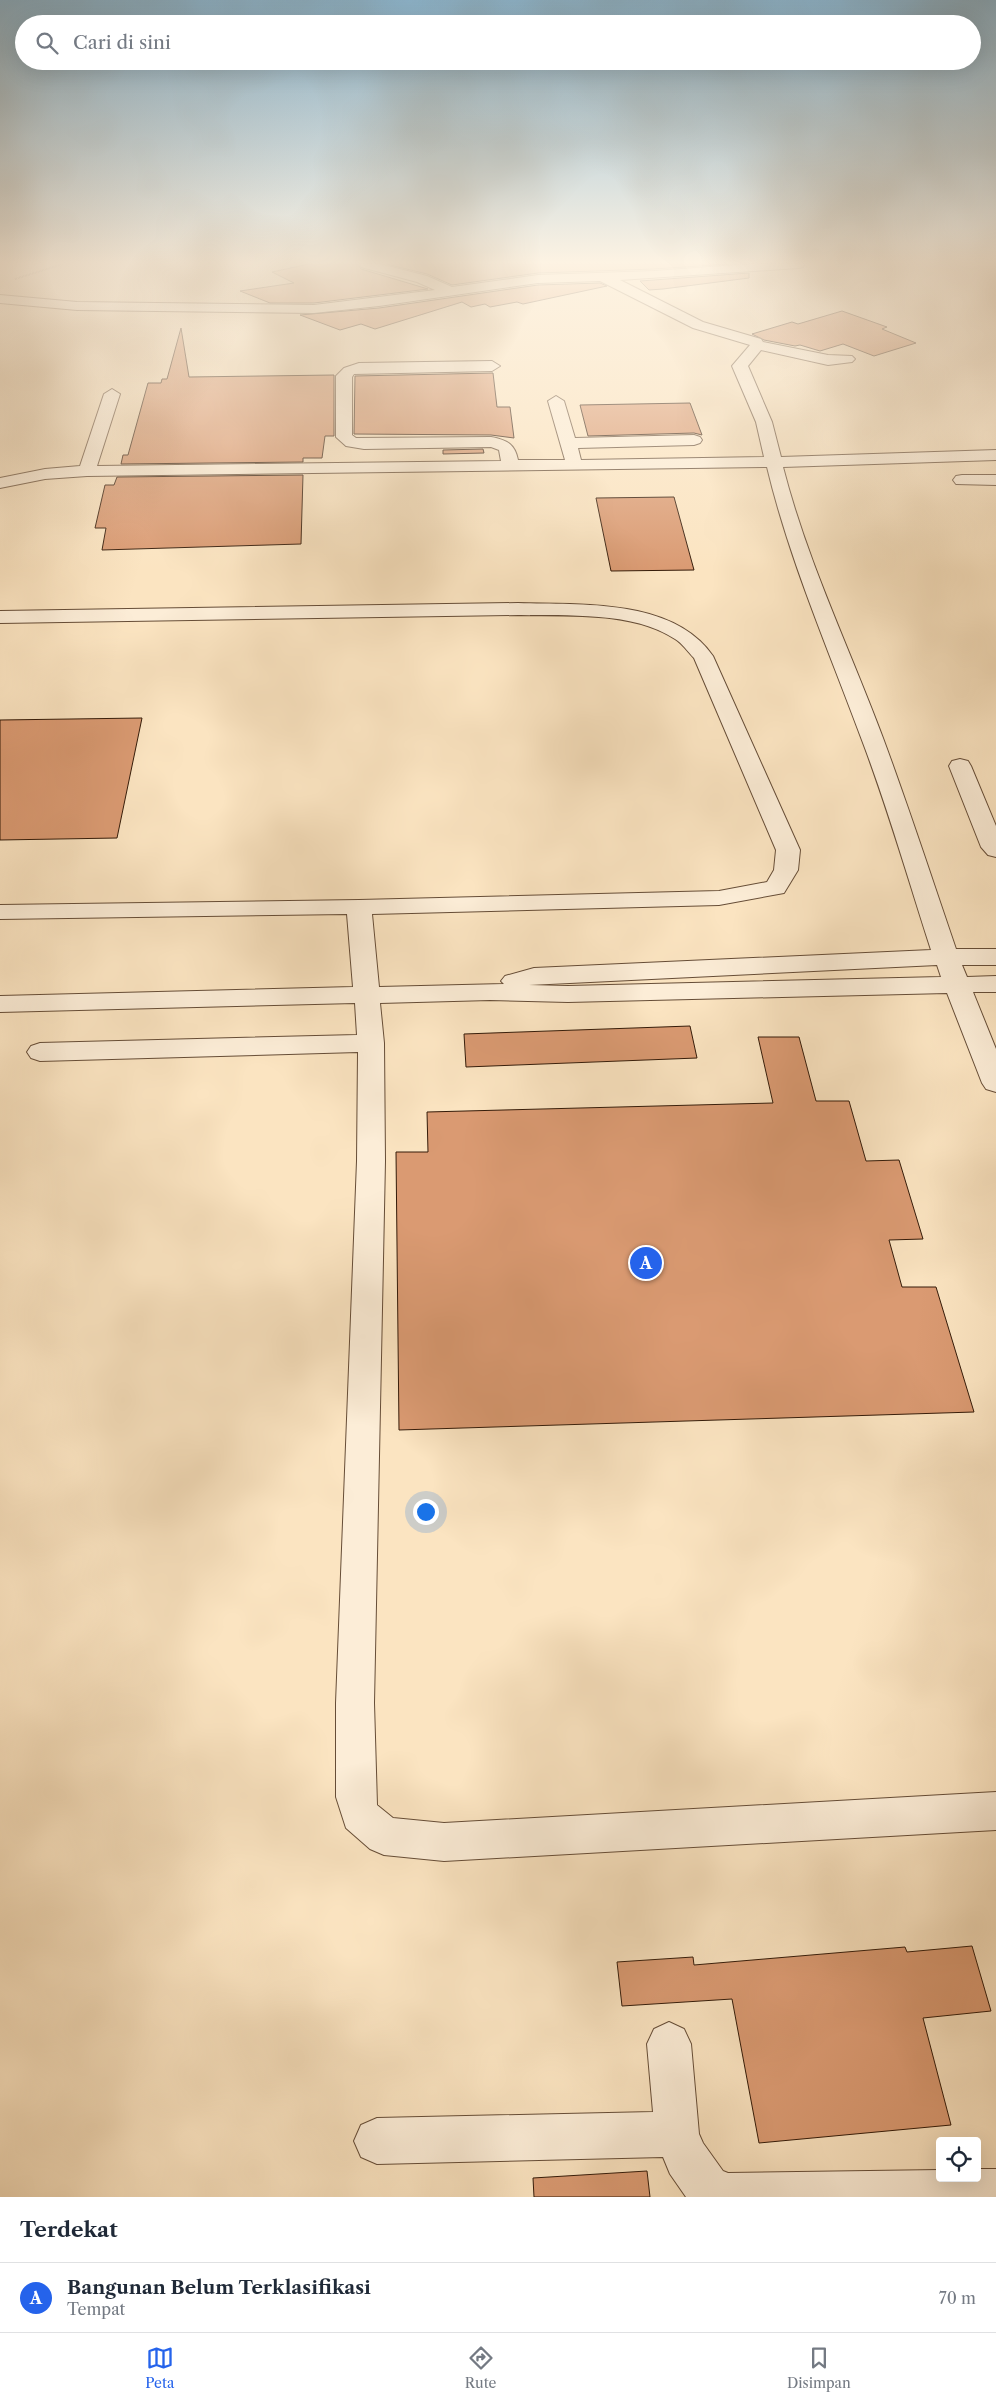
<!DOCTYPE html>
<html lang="id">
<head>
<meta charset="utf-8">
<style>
  :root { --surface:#fff; --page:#f6f6f7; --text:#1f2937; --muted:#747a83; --line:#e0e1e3; --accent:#2563eb }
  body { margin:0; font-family:"Libre Caslon Text",serif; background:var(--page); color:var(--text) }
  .controls { position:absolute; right:15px; bottom:15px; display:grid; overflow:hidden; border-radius:5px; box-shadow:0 5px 20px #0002 }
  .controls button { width:45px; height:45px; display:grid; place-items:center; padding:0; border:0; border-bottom:1px solid var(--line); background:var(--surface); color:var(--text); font:25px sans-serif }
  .you { position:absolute; left:425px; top:1511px; width:18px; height:18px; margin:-12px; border:4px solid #fff; border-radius:50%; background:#1a73e8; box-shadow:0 0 0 8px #1a73e833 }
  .badge { display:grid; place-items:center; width:32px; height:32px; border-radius:50%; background:var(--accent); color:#fff; font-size:16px; font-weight:700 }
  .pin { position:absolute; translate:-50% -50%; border:2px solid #fff; box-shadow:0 1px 5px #0006 }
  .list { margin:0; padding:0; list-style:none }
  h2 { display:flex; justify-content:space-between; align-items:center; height:65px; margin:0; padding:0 20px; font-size:21px }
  h2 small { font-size:16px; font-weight:400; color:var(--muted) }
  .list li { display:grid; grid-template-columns:32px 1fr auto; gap:15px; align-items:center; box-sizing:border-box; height:70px; padding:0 20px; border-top:1px solid var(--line) }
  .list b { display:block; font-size:19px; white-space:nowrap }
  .list p { margin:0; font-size:16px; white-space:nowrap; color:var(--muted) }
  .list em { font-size:16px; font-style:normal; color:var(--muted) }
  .icon { flex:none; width:28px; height:28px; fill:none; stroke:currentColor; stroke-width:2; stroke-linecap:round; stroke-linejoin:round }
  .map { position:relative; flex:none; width:996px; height:2197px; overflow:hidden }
  .search { position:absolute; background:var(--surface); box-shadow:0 5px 20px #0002; left:15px; right:15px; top:15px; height:55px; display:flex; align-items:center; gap:12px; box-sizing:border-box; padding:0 18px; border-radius:28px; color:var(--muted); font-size:19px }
  .sheet { height:135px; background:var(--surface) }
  nav { display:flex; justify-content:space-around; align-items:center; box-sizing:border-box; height:70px; border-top:1px solid var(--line); background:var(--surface); font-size:14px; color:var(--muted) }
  nav a { display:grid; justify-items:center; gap:2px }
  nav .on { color:var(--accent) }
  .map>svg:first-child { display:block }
  .building { fill:#da9a72; stroke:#341b09 }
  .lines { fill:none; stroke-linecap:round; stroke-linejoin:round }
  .minor-casing { stroke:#664d37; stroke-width:2 }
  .path { stroke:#341b09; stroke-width:2; stroke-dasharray:0.5 1; stroke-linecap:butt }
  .minor { fill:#fcedd7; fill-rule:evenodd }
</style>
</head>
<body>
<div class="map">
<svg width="996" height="2197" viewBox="0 0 996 2197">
  <rect width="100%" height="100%" fill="#fbe4c1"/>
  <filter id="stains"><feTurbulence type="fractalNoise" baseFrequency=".004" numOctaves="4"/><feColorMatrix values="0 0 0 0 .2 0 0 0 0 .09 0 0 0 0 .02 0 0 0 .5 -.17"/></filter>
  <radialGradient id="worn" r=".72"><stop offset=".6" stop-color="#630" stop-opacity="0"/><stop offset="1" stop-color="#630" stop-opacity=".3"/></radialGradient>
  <!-- building -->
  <path class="building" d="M309,264H358L361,269L428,289L314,303H270L240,291L294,283L272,272Z
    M386,264H729L654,269L538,273L452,285L427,274Z
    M749,273V278L663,289L649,290L640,281Z
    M600,283L607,286L523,304L517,302L490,307L485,304L471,307L462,302L375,329L361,324L340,330L300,315L379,308L538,285Z
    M842,311L887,327L882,329L916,343L874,356L843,344L820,351L800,345L795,346L764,340L752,334L792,322L798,324Z
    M181,328L189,377L334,375V436H325L322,458H303V462L121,464L123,455H128L148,383H161L162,379H167Z
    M493,373L497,407H510L514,438L491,435L354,434L355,376Z
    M690,403L702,435L694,433L588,436L580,405Z
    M483,449L484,453L443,454V450Z
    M303,475L301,544L102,550L106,528H95L105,485H114L117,477Z
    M674,497L694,570L611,571L596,498Z
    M142,718L117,838L0,840V720Z
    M690,1026L697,1058L466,1067L464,1034Z
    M758,1037H799L816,1101H849L866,1161L899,1160L923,1239L889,1240L902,1287H936L974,1412L399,1430L396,1152H428L427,1112L773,1103Z
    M972,1946L991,2011L923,2018L951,2125L759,2143L732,1999L622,2006L617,1962L693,1957L694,1965L905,1947L907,1952Z
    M647,2171L650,2197H534L533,2178Z"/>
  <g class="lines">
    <defs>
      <path id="minor" d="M360,264H380L427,276L452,287L538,275L654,271L750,264H804L803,267L798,268L620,280L703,322L761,339L763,342L828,355L852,356L855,359L852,362L828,365L761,350L748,366L772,422L781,457L996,450V460L783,467C807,561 849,647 883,738C909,808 932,879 956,949H996V965H962L967,977L996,976V992H973L996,1049V1092L986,1089L982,1083L947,993L568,1002L490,1000L380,1003L384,1043L385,1161L374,1703L377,1805L393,1818L444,1823L996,1792V1830L444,1861L384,1855L370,1849L346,1828L336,1797V1703L357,1161L358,1052L40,1061L31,1058L27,1052L31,1046L40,1043L357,1035L355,1003L0,1012V996L353,987L347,914L0,919V905L359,900L719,891L767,882L774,870L776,850L694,658C688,652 682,643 675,639C633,611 566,616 518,615L0,623V611L518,603C581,605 673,598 713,656L800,850L798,870L784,893L719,905L372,914L379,987L504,984L501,981L505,976L534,968L931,950C908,879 887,805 860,735C827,646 789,559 767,467L87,476L45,479L0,488V478L45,469L80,466L104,394L112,389L120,394L97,466L501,461L499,450L491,447L364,449L346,446L336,437V376L344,368L359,363L492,361L500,366L492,371L354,374L352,377V435L356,438L491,437C507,440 515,444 518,460H565L548,401L556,396L564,401L575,438L694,435L700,437L702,440L700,443L694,445L578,448L581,460L764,457L756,422L732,366L750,345L693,328L600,281L538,283L379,306L314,313L77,310L0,303V295L77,302L314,305L435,290L417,282L361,267ZM937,965L941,977L568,986L529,985Z
        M962,475H996V485L956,484L953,480L956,476Z
        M960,759L968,761L971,766L996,826V857L988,855L981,847L949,766L952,761Z
        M669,2022L684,2029L691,2044L699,2134L703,2143L723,2171L728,2173L940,2170V2178H977V2169H996V2197H686L670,2174L663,2157L377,2164L361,2157L354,2141L361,2125L377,2118L653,2112L647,2044L654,2029Z"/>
    </defs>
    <!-- minor casing -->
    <use href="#minor" class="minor-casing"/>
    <!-- path -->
    <path class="path" d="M15,279L63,264"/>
    <!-- minor -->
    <use href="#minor" class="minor"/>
  </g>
  <!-- sky -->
  <linearGradient id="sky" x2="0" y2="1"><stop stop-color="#8bb8d4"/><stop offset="0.46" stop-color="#fdf3e3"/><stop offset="1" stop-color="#fdf3e3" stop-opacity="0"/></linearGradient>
  <rect width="996" height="571" fill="url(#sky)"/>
  <rect width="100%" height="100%" filter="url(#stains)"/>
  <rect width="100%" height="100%" fill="url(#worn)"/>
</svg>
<div class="controls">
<button><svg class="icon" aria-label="locate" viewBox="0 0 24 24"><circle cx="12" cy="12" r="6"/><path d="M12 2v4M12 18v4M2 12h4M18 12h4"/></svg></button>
</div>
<div class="you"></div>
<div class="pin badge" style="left:646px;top:1263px">A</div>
<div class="search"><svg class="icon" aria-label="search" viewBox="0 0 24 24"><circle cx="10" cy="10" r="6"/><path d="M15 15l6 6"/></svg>Cari di sini</div>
</div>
<section class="sheet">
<h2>Terdekat<small></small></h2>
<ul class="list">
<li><span class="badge">A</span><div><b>Bangunan Belum Terklasifikasi</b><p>Tempat</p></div><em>70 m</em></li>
</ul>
</section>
<nav>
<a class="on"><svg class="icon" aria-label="map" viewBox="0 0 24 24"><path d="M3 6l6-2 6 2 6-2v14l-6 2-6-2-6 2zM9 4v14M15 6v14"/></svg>Peta</a>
<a><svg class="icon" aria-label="directions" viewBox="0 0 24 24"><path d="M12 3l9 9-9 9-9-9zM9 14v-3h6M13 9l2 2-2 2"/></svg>Rute</a>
<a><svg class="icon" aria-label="saved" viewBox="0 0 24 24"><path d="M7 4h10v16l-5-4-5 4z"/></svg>Disimpan</a>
</nav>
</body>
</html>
